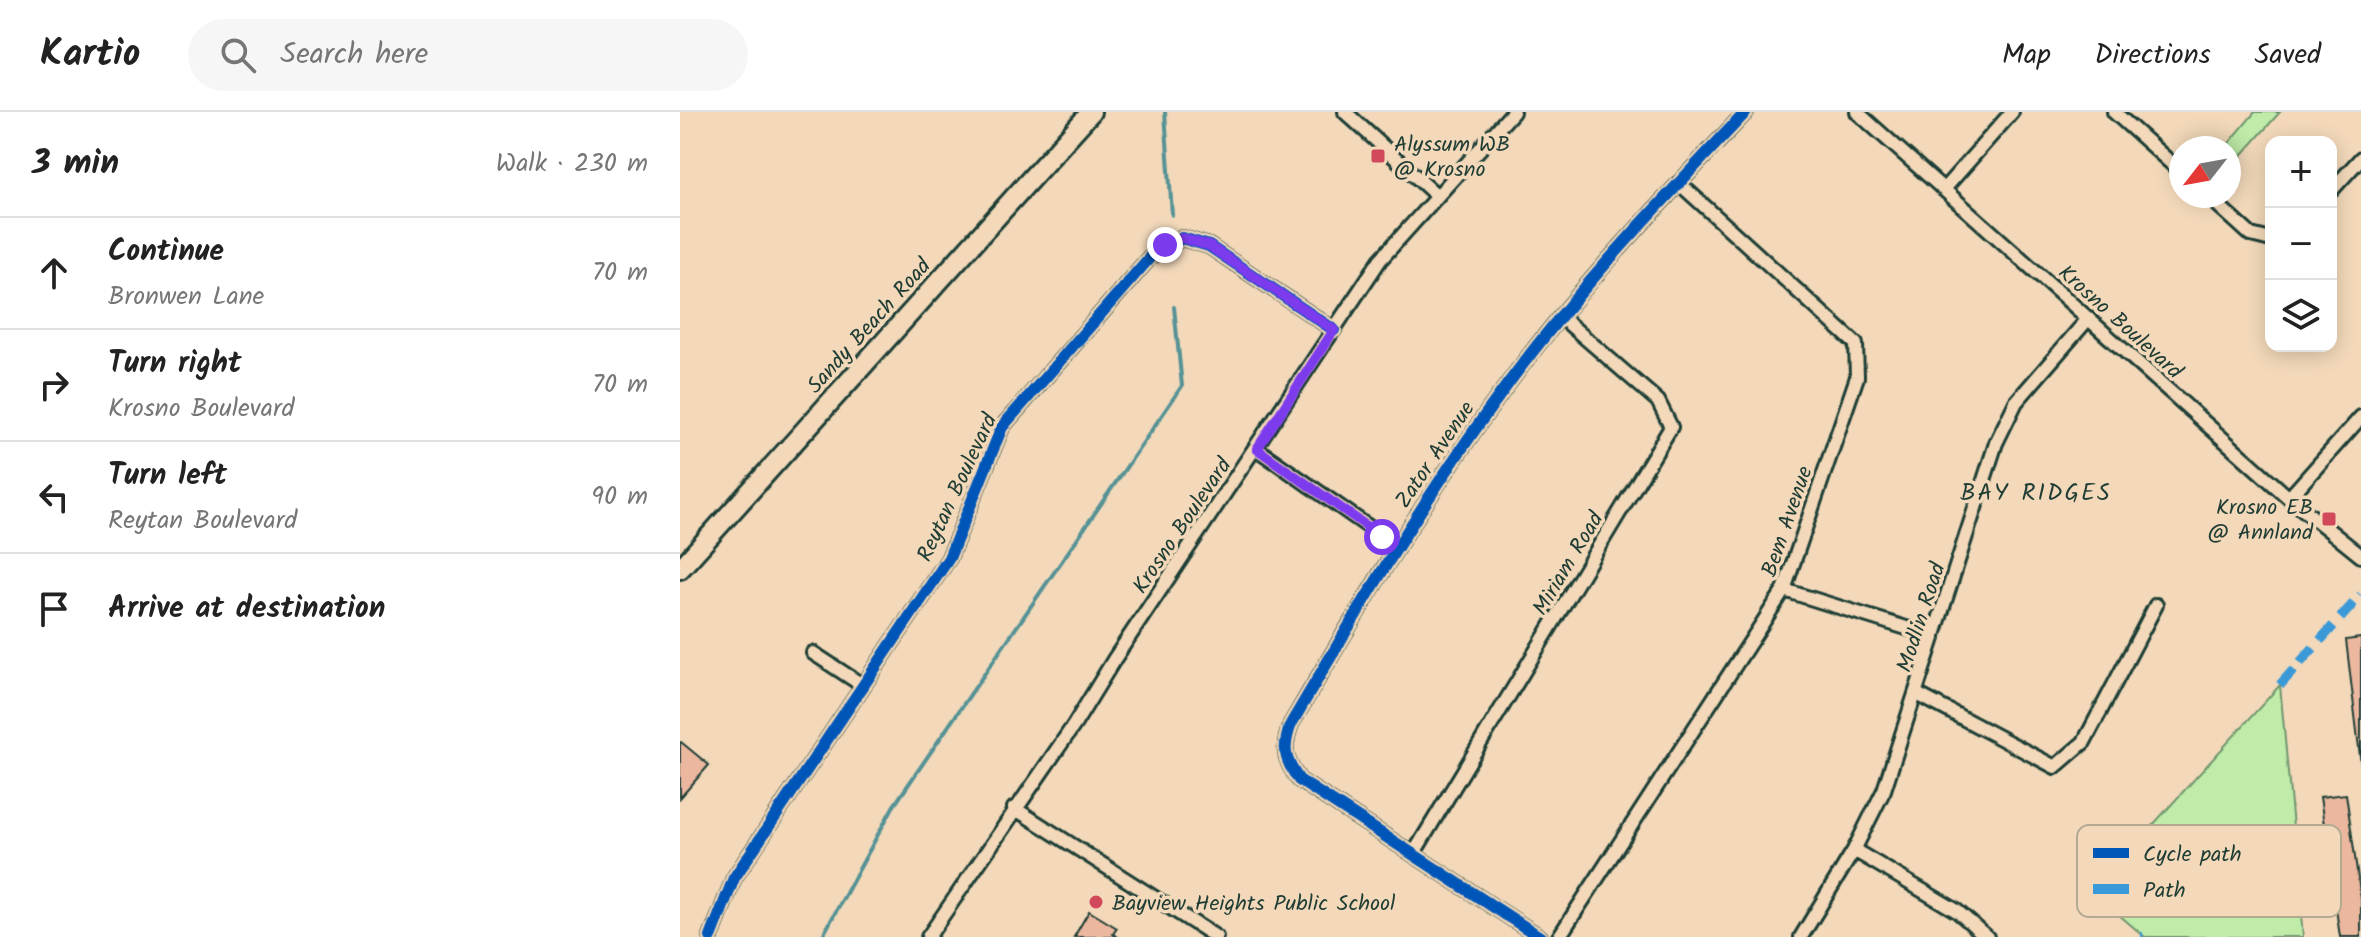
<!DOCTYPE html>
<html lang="en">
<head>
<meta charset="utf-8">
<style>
  :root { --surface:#fff; --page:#f6f6f6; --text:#222; --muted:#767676; --line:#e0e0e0 }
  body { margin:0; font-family:Kalam,sans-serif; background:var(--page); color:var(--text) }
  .controls { position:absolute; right:24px; top:24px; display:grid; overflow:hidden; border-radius:16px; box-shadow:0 4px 20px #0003 }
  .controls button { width:72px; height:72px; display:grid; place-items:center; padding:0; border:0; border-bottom:2px solid var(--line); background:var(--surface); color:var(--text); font:40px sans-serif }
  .compass { position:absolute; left:1489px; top:24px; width:72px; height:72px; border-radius:50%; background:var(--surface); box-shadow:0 4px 20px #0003; rotate:239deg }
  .stop { position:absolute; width:24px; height:24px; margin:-18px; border:6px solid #7c3aed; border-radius:50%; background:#fff }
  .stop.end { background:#7c3aed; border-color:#fff; box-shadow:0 2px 8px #0008 }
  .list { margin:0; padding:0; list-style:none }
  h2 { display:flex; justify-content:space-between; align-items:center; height:104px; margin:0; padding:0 32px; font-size:34px }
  h2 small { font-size:26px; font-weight:400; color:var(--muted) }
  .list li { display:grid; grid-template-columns:52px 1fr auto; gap:24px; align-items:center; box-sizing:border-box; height:112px; padding:0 32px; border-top:2px solid var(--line) }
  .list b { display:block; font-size:30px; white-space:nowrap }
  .list p { margin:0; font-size:26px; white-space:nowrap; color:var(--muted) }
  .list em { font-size:26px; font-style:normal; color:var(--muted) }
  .icon { flex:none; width:44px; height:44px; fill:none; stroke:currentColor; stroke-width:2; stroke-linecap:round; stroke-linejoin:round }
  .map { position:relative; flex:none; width:1681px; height:825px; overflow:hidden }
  header { display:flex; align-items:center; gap:48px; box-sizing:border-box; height:112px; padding:0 40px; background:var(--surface); border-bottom:2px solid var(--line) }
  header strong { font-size:38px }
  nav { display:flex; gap:44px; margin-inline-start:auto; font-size:28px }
  .search { width:560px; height:72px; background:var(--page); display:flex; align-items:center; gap:20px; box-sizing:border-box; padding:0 28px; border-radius:44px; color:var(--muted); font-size:30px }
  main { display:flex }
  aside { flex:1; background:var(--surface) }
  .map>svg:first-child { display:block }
  .green { fill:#bfeca9; stroke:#6f946e; stroke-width:2 }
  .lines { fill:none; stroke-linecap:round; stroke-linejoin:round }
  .stream { stroke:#569295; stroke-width:4 }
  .building { fill:#ecb79f; stroke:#1f3d34; stroke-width:2 }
  .street-casing { stroke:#1f3d34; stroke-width:18 }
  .secondary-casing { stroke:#1f3d34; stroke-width:24 }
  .street { stroke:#f3d9ba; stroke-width:12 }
  .secondary { stroke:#f3d9ba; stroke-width:18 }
  .quiet { stroke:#3a99d8; stroke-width:10; stroke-dasharray:20 10; stroke-linecap:butt }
  .cycleway-casing { stroke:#f3d9ba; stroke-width:17 }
  .cycleway { stroke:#0057b8; stroke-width:12 }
  .route { stroke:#7c3aed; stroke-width:10 }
  .poi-dot { fill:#d1495b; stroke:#f3d9ba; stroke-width:3 }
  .labels { text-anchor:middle; stroke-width:7; stroke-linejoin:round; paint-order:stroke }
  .poi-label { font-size:22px; fill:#1f3d34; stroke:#f3d9ba; text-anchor:start }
  .street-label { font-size:22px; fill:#1f3d34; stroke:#f3d9ba }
  .neighbourhood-label { font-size:24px; letter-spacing:2px; fill:#1f3d34; stroke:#f3d9ba }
  .key { fill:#f3d9ba; stroke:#b3aa92; stroke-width:2 }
  .key-label { font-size:22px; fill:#1f3d34 }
</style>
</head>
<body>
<header>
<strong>Kartio</strong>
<div class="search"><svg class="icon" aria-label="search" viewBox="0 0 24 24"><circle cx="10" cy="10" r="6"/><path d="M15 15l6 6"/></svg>Search here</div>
<nav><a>Map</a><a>Directions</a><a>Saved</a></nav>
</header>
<main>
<aside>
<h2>3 min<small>Walk · 230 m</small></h2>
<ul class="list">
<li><svg class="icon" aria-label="ahead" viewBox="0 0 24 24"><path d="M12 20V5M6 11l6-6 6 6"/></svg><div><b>Continue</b><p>Bronwen Lane</p></div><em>70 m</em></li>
<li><svg class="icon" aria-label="right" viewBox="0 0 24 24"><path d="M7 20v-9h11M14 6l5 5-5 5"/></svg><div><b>Turn right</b><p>Krosno Boulevard</p></div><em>70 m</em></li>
<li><svg class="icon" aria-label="left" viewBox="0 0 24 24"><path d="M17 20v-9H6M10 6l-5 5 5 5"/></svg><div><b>Turn left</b><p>Reytan Boulevard</p></div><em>90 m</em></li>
<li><svg class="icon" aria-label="arrive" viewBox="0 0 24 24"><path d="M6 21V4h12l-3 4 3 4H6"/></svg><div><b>Arrive at destination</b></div></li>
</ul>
</aside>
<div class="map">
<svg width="1681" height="825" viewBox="0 0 1681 825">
  <rect width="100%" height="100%" fill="#f3d9ba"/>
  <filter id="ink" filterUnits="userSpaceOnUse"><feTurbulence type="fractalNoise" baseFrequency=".0125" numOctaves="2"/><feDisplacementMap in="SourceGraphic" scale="16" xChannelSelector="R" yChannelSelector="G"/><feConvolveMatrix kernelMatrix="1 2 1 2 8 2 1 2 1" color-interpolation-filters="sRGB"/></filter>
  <g filter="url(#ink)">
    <!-- green -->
    <path class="green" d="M1575,0H1600L1549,58V36H1545Z
      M1600,573L1623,825H1465L1412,780Z"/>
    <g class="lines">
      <!-- stream -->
      <path class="stream" d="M485,0L492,103
        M142,825L213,695L502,274L494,195"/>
    </g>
    <!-- building -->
    <path class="building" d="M1681,526V653L1666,528Z
      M1,630L29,653L0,686V631Z
      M1666,682L1681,787V825H1660L1640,685Z
      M409,799L437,816L433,822L438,825H394Z"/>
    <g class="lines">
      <defs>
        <path id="street" d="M665,0L756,83
          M1177,0L1609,386L1681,444
          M1434,0L1501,60
          M1265,76L1332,0
          M1651,79L1681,46
          M1528,84L1571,123L1591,128
          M577,337L716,434
          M1609,386L1681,305
          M1104,478L1252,524
          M133,541L182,573
          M1237,582L1375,655L1404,630L1476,493
          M334,696L536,825
          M1174,738L1277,799L1307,825
          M734,741L991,315L978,289L881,205
          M31,825L54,766L269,446L322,315L471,144L502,126L529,134L654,218
          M248,825L394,613L435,546L700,148L833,0
          M860,825L619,668C604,647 602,636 611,612C677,500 742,389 819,284C892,183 980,91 1066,0
          M879,825L1104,478L1177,265L1176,232L999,71
          M1121,825L1174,738L1204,678L1316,331L1336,290L1407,208"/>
        <path id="secondary" d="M0,457L411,0"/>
      </defs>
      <!-- street casing -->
      <use href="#street" class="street-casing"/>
      <!-- secondary casing -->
      <use href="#secondary" class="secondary-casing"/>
      <!-- street -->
      <use href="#street" class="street"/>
      <!-- secondary -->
      <use href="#secondary" class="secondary"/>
      <!-- quiet -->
      <path class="quiet" d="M1600,573L1681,483
        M1461,825H1463"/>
      <defs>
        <path id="cycleway" d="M31,825L54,766L269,446L322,315L471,144L502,126L529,134L654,218
          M860,825L619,668C604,647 602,636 611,612C677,500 742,389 819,284C892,183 980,91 1066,0"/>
      </defs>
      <!-- cycleway casing -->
      <use href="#cycleway" class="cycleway-casing"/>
      <!-- cycleway -->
      <use href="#cycleway" class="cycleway"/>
    </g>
  </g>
  <g class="lines" filter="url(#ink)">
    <!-- route -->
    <path class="route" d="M485,133L502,126L529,134L654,218L577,337L702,425"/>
  </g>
  <!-- markers -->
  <g class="poi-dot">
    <rect x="690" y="36" width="16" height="16" rx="4"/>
    <rect x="1641" y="399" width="16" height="16" rx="4"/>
    <circle cx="416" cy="790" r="8"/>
  </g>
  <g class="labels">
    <!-- poi labels -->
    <g class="poi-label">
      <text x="714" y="39">Alyssum WB<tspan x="714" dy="25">@ Krosno</tspan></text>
      <text x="1633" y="402" text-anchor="end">Krosno EB<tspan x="1633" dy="25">@ Annland</tspan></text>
      <text x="432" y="798">Bayview Heights Public School</text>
    </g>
    <!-- street labels -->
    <g class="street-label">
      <text transform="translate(1441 209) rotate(42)" y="8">Krosno Boulevard</text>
      <text transform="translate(188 213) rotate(-48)" y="8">Sandy Beach Road</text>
      <text transform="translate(754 342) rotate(-56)" y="8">Zator Avenue</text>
      <text transform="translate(276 375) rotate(-65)" y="8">Reytan Boulevard</text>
      <text transform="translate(1106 409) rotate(-71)" y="8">Bem Avenue</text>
      <text transform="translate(501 413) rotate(-56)" y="8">Krosno Boulevard</text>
      <text transform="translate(887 451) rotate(-59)" y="8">Miriam Road</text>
      <text transform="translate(1240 505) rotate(-72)" y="8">Modlin Road</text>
    </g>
    <!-- neighbourhood labels -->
    <g class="neighbourhood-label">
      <text x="1356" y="388">BAY RIDGES</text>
    </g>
  </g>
  <!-- legend -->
  <rect x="1397" y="713" width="264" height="92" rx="12" class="key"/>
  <rect x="1413" y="736" width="36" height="10" fill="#0057b8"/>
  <rect x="1413" y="772" width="36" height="10" fill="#3a99d8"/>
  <g class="key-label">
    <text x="1463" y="749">Cycle path</text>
    <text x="1463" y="785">Path</text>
  </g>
</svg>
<div class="controls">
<button>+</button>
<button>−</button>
<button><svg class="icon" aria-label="layers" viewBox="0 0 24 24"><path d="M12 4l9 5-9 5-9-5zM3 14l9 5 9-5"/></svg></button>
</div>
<svg class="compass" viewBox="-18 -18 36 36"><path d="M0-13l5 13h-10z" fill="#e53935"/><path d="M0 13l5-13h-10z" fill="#767676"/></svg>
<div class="stop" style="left:702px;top:425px"></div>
<div class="stop end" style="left:485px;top:133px"></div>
</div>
</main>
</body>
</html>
